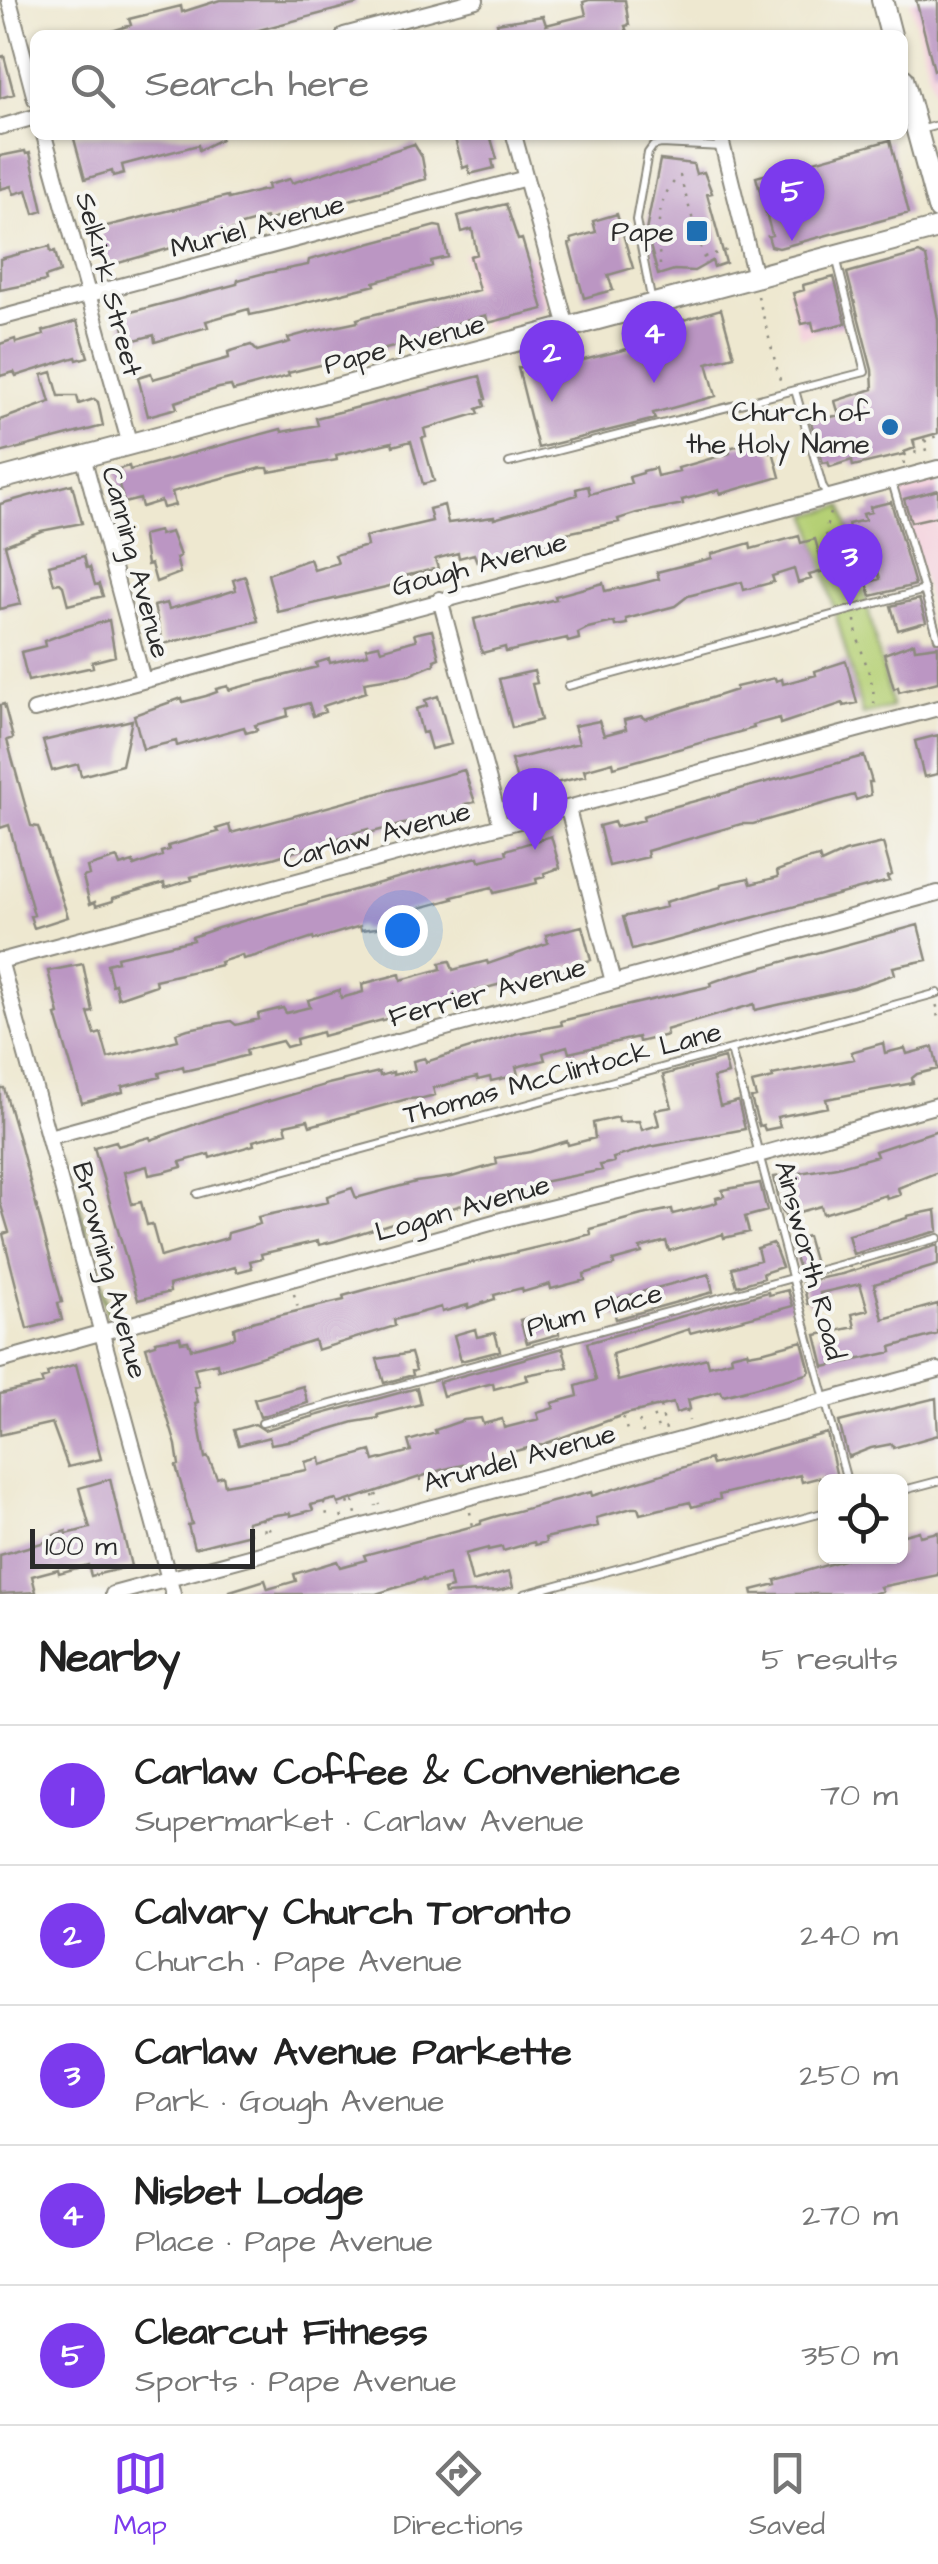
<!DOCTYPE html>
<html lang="en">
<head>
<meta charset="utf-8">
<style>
  :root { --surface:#fff; --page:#f6f6f6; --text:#222; --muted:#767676; --line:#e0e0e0; --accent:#7c3aed }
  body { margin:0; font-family:"Architects Daughter",sans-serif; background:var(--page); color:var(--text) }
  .controls { position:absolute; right:30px; bottom:30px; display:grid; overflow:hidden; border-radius:15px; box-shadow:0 2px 8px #0004 }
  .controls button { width:90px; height:90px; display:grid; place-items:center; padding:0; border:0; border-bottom:2px solid var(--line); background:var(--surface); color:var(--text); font:50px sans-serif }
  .scale { position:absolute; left:30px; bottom:25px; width:225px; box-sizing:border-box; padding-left:10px; border:5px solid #2b2b2b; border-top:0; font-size:28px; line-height:35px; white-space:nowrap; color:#2b2b2b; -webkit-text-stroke:8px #f6f6f2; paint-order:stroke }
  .you { position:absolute; left:402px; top:930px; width:35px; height:35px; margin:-25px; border:8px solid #fff; border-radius:50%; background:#1a73e8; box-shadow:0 0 0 15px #1a73e833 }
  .badge { display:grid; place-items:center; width:65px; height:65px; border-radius:50%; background:var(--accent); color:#fff; font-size:32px; font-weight:700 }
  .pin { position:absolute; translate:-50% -82px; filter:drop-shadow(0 2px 5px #0008) }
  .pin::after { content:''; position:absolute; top:52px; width:35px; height:30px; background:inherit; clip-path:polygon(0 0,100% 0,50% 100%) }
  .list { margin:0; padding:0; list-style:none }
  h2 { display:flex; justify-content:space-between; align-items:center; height:130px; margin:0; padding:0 40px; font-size:42px }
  h2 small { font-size:32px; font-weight:400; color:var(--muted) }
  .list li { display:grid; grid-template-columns:65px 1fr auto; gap:30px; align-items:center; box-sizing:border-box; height:140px; padding:0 40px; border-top:2px solid var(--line) }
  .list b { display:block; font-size:38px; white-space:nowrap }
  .list p { margin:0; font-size:32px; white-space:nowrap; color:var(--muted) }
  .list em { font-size:32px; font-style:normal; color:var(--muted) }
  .icon { flex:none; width:55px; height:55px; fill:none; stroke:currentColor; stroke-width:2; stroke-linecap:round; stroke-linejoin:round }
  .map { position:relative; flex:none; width:938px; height:1594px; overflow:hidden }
  .search { position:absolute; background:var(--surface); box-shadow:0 2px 8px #0004; left:30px; right:30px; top:30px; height:110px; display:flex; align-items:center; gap:25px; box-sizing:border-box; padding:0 35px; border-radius:15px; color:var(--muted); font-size:38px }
  .sheet { height:830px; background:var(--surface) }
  nav { display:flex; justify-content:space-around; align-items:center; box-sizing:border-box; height:140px; border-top:2px solid var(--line); background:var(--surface); font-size:28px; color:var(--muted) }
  nav a { display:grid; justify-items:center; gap:5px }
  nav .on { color:var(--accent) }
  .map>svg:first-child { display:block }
  .built { fill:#f4cfdc }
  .green { fill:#b5d075; stroke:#707e50; stroke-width:2.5 }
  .building { fill:#bb96c3 }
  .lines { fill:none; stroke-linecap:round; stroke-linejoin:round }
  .service-casing { stroke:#8c8a7e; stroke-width:10 }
  .minor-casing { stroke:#8c8a7e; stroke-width:18 }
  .secondary-casing { stroke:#8c8a7e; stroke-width:24 }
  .primary-casing { stroke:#8c8a7e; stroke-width:24 }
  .path { stroke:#8c8a7e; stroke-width:2.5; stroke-dasharray:2.5 8; stroke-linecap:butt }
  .service { stroke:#fff; stroke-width:6 }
  .minor { stroke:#fff; stroke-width:14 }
  .secondary { stroke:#fff; stroke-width:20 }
  .primary { stroke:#fff; stroke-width:20 }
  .poi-dot { fill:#1f6fb2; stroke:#f6f6f2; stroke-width:4 }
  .labels { text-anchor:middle; stroke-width:8; stroke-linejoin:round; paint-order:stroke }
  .street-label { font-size:28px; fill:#2b2b2b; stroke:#f6f6f2 }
  .poi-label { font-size:28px; fill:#2b2b2b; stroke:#f6f6f2; text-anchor:end }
</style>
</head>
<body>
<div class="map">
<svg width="938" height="1594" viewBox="0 0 938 1594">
  <rect width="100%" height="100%" fill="#f6f6f2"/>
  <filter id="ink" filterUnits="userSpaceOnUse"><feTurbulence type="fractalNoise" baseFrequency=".01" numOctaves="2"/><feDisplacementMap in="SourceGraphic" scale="20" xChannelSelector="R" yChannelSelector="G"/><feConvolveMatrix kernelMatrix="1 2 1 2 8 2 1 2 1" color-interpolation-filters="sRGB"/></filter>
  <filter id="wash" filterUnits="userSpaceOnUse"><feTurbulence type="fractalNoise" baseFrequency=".0048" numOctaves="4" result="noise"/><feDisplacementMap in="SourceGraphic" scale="40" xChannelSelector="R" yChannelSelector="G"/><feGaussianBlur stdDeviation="2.25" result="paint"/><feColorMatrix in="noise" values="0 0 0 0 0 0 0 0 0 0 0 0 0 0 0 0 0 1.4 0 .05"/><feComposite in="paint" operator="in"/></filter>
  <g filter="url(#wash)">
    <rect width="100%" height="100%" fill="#eee8d0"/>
    <!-- built -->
    <path class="built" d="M910,0H938V109Z
      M482,249L488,267L534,256L546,300L542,311L484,328L463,254Z
      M837,276L849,325L800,337L787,290Z
      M938,480V633L898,491Z"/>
    <!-- green -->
    <path class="green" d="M843,506L892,707L863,715L809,515Z
      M63,1146L110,1313L107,1315L63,1154Z"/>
    <g id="blocks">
      <!-- building -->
      <path class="building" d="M220,0H357V4L240,35H109V32L131,25L129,19L181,6L182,12Z
        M589,0H625L629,25L625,26L627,32L615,35H500L497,23L543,16L546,25L586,15L583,2Z
        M916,0H938V69L934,70Z
        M4,56L14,94L0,98V57Z
        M73,135H221V139L199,150L198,145L122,165L124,173L113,176L112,171L85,179Z
        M454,135H490L497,159L492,160L494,168L470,174L468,166L463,168Z
        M890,140L909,213L779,248L771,246L768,236L772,235L756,177Z
        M414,144L422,157L426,179L328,206L317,208L316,205L267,221L266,218L238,226V229L108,266L99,234L104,231L103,227L228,196L229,199L268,189L267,185L290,179L292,183Z
        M25,151L26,154L30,153L43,211L34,214L27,190L14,194L11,186L0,189V156Z
        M660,160L693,164L696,174L704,172L712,193L707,194L726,263L714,267L712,261L694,271L674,270L658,275L646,231Z
        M506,204L518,240L522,239L543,309L488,323L486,315L433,330L435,339L419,344L418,341L288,373L289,376L233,391L231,386L219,388L175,402L177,408L148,416L138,377L151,373L153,379L229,358L228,352L251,345L257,351L290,342L288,338L306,333L358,322L357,319L367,316L479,290L470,256L477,254L472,229L462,232L458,216Z
        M617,214L633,268L608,275L613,290L584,298L569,244L572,243L571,239L596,232L593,221Z
        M435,226L441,227L448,257L431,261L432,266L374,282L375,285L274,310L250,315L249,309L245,310L206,321L208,327L155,342L154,335L127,342L120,315L237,284L238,280L261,274L308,265L309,260Z
        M50,246L51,252L55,251L60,272L45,277L46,281L0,290V259Z
        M919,253L926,257L938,319V433L913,440L915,448L904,452L905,454L853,466L852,460L830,467L828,462L823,463L811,422L839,415L835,401L873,389L872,370L847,273Z
        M834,277L846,323L814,331L812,322L802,324L793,293L804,290L803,285Z
        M721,309L734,356L707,363L716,396L653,413L655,419L538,448L518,368L566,355L568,364L655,342L656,346L675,341L674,338L684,335L680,321Z
        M77,321L88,357L77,360L76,357L16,376L14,372L0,376V344L15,339L16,343L44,335L43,331Z
        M52,372L59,396H77L79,404L94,399L98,402L103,426L0,453V420L50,402L42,375Z
        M480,376L486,399L483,400L485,406L477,409L479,413L424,429L426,437L422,438L434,481L423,484L411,441L393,446L392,442L336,455L337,460L269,472L268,468H261L203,483L172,492L175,505L163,508L161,501L142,507L140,499L124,503L115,470L129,466L130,470L281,429L282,432L318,425L316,418Z
        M763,439H767L770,452L773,451L780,477L720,494L719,490L682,500L683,504L637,513L618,519L619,522L552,536V541L477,562L474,554L459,558L458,553L435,559L438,568L405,576L407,582L278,612L268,574L310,559L314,570L338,563L335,555L367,546L365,537L432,521L429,509L444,505L448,523L494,517V519L577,495L576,489L588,486L590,494L631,483L629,477L643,473V471L655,468L657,476L679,471L678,468L730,453L729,448Z
        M72,484L82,523L41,531L5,545L21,604L0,609V504Z
        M938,490V516L911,522L904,499Z
        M891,502L915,585L871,596L867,583L880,579L874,555L857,560L848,524L865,520L863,514L871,512L870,507Z
        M159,531L160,535L171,532L180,556L176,558L180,573L156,582L151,564L147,565L143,538V535Z
        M799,536L801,543L815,539L824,571L809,575L811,579L798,583L794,569L772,576L774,582L744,590L742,582L688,596L675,606L626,619L627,624L615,626L614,622L588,628L578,633L579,639L568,642L567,638L506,652L505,647L482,653L474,619L556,599L555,596L603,583L605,591L636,585L659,579L657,572L712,558L711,554L750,543L751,549Z
        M84,556L87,568L90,567L95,585L99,584L103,596L68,605L63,586L60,583L54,584L49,565Z
        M245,576L258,621L163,644L154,606L167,603L169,609L220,595L236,590L233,580Z
        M919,599L926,622L898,630L891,606Z
        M109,620L115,656L92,662L93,667L28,681L21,652L45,646L44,641L60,635Z
        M432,630L439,658L434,660L435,664L409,675L364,682L366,692L323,706L325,712L313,716L309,703L287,709L288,716L255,725L257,730L246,733L244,727L177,746L176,741L143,749L134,715L182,698L183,702L206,696L217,692L216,689L228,686L229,690L317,667L316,663L329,659L330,663L368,654L366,648L379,645L381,650L416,640L414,634Z
        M914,643L915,649L938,646V682L899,692L898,687L894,689L884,654Z
        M846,661L857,703L844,706L843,703L780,724L779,718L753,725L754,728L614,767L613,762L584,770L586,776L560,782L525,791L524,787L519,788L511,760L579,743L574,726L599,721L604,735L626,729L624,720L641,716L645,719L736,690V687L775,678L776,681L782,679L783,684L816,675L815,671Z
        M534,671L537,683L532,684L541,720L512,728L499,679Z
        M438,696L451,744L431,749L426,732L422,733L416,709L427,706L425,700Z
        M4,704L13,738L7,740L31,826L38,827L68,917L34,928L30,916L34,915L9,825L0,828V705Z
        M132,720L122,765L81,776L78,764L52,771L43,741Z
        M938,735V774L924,777L915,741Z
        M864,756L872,782H869L871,795L856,800L854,795L753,824H741L647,851L648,857L609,866L599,826L614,822L616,827L644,820L643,816L665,809Z
        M464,770L475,802L465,804L466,808L369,833L368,829L361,831L273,858L191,877L192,880L165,888L164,883L113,898V901L96,906L95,902L90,904L83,877L89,875L87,867L117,858L120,866L133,862L134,866L162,856L161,852L169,850L168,846L218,832L216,829L229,825L231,833Z
        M551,836L560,868L544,873L545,877L536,879L537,883L494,893L492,887L452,897L453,899L390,916L391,926L361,930L360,926L314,940L313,937L255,956L243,959L242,955L220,962L221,965L155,980L156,985L118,998L115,984L112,985L107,964L118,961L117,957L193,940L192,937L218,928L433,868L478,857L479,861L507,854L506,850Z
        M883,843L892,875L887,877L889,881L632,950L623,917L666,907L665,902L721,887V884L749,878L751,884L778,877L777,871L806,860L819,857L821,863L845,852Z
        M918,925L927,960L893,967L895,974L854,988L755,1010L754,1004L666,1030L667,1035L639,1042L638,1037L569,1053L567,1046L543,1053L545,1060L516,1067L518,1075L491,1081L490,1077L478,1080L477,1077L433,1088L435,1095L423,1098L407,1099L310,1126L308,1120L285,1125L287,1132L253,1141L254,1145L210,1158L209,1154L180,1162L182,1167L164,1172L149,1175L147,1166L124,1172L132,1204L141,1202L147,1225L152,1224L161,1257L227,1238L228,1233L260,1224L258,1217L328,1202L327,1196L352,1188L356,1198L416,1182L452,1177L497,1164L496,1158L530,1152L567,1141L568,1145L595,1138L593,1123L618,1117L619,1122L639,1121L642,1130L659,1125L655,1110L672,1107L663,1075L724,1058L728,1074L713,1078L720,1106L738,1101L745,1129L650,1147L613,1158L614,1162L600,1165L602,1170L538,1183V1187L472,1202L406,1222L405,1219L335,1241L319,1245L318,1241L261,1254L262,1258L250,1261L252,1268L237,1272L235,1267L169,1285L170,1292L138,1300L94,1147L116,1141L118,1146L150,1137L151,1140L216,1117L328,1084L379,1072L380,1076L393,1072V1075L415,1070L413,1061L425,1058L426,1062L518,1033L562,1025L561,1021L711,986L710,983L727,977Z
        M582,926L591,960L564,967V971L502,988L501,984L471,992L472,996L334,1033L323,1036L322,1032L296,1039L297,1044L286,1047L282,1041L246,1050L247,1055L219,1063L184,1071L183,1066L159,1073L160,1077L122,1087L123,1092L82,1103L56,1015L59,1014L48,971L83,964L93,1012L88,1013L95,1035L101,1033L108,1058L178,1040L176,1033L188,1029L231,1021L236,1025L259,1019L258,1014L283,1008L286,1013L310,1007L308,1000L339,990L341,998L363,992L362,984L400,974L401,980L441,969L440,963L450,961L453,970L487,961L488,964L548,943L546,935Z
        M883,1043L885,1053L905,1048L907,1054L933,1047L938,1069L917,1074L912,1078L913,1083L826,1099L828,1107L777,1117L780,1127L765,1130L763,1125L759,1126L751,1098L756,1097L752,1083L773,1078L772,1075L854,1059L851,1052Z
        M0,1088H4L19,1140L62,1302L58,1303L62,1320L27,1329L3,1234L9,1232L0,1202Z
        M938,1130V1172L898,1188L900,1195L887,1199L886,1195L823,1214L821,1206L785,1216L781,1208L774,1177L837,1167L877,1156L875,1151Z
        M760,1183L767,1211L745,1217L749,1232L724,1238L723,1234L669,1251L666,1241L640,1248L642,1253L613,1261L614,1265L584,1274L585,1280L551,1289L550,1284L523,1292L522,1288L494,1295L495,1299L468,1308V1305L442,1312L441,1307L394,1320L395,1326L317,1350L314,1340L218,1370L217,1363L194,1368L199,1386L194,1387L198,1402L195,1403L205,1458L208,1457L217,1478L223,1476L225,1485L307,1470L305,1462L320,1458L321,1465L371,1451L374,1461L411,1451L408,1441L436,1433L435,1430L464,1420L481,1418L483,1424L502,1419L504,1428L539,1419L537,1413L554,1408L552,1403L578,1396L576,1386L596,1380L587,1343L768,1292L769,1295L788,1290L793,1306L690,1333L689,1329L612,1354L618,1381L707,1358L709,1366L732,1360L731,1355L747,1351L748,1354L765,1351L802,1341L810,1371L807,1374L723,1396L721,1391L688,1400L690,1409L676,1413L673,1403L626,1414L544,1444L491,1457L492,1462L480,1465L479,1461L441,1470L338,1504L336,1499L311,1505L313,1510L290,1516V1513L276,1515L247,1522L250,1534L194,1548L188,1525L192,1524L176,1466L179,1465L176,1445L146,1347L156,1344L155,1341L180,1337L181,1342L188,1341L191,1349L235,1337L234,1328L255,1321L344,1300L343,1296L420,1275L564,1241L591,1234L590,1229L642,1215L672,1209L673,1214L713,1204L717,1202L716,1198L724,1196L722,1190Z
        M936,1210L938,1231L853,1254L848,1235L907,1218V1216Z
        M807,1236L815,1264L799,1269L790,1241Z
        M773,1243L782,1267L763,1273L764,1278L737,1286L732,1268L760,1260L757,1248Z
        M938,1245V1265L874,1284L883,1319L938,1304V1334L891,1347L892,1352L824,1367L816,1335L855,1327L852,1314L868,1310L860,1284L820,1293L822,1300L808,1304L802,1282L842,1274Z
        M709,1274L713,1292L616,1319L611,1300Z
        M543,1314L544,1320L557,1317L559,1334L527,1343L520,1320Z
        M475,1329L477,1337L495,1333L500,1351L461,1361L454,1335Z
        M563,1348L568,1367L526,1375L528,1380L494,1389L493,1383L443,1396L439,1382Z
        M411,1353L416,1370L412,1371L413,1375L384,1383L377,1359Z
        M76,1364L101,1459L68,1467L52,1423L0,1435V1394L43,1384L41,1379L48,1377L47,1373Z
        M303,1386L308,1403L260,1417L254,1399Z
        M417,1388L421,1404L378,1415L379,1418L354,1422L293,1440L271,1444L269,1437L239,1445L234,1430L255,1424L264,1430Z
        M936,1398L938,1435L893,1448L892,1444L871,1448L848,1457L839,1422Z
        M827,1433L838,1482H822L821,1477L802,1482L800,1475L719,1495L720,1499L692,1507L690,1502L640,1514L638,1508H632L596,1518L598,1526L545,1538L546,1542L535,1545L534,1542L503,1551L502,1547L488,1550V1548L465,1554L472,1582L509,1572L513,1587L498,1591L445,1594L444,1590L452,1588L449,1575L423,1581V1579L376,1594H230V1591L265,1580L268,1589L296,1581L294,1574L337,1561L340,1567L366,1560L364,1555L481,1524V1521L494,1517L591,1492L592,1496L710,1459L712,1465Z
        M110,1479L131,1566L91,1576L88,1565L59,1573L58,1569L32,1576L36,1592L0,1594V1555L52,1540L54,1535L66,1531L67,1534L90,1528L79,1488Z
        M919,1531L920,1536L938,1532V1575L880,1587L882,1591L872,1594H753L752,1590L776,1584L775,1580L844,1560L843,1556H900V1536Z"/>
    </g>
  </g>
  <g filter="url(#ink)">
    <use href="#blocks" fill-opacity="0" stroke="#8c8a7e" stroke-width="2.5"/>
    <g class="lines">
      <defs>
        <path id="service" d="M920,130L938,125
          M652,303L636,220L648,153L653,146L661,144L723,147
          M795,390L823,488L829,497
          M509,463L865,372L837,261
          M892,482L938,638
          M568,686L925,590
          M731,1050L847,1481
          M197,1194L938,993
          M262,1423L938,1238
          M900,1491L938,1481
          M524,1594L826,1512"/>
        <path id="minor" d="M9,0L35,99
          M344,35L476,0
          M0,127L35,117
          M44,135L130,445
          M514,135L567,327
          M720,135L755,277
          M0,318L526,178
          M83,456L143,680
          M440,599L501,826
          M34,710L938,468
          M568,809L613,982
          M0,960L173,1594
          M0,961L938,708
          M49,1137L938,893
          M0,1361L505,1219L719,1166L938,1105
          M113,1594L938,1370"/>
        <path id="secondary" d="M0,479L938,228"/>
        <path id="primary" d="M882,0L891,35
          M903,79L938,208"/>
      </defs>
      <!-- service casing -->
      <use href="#service" class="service-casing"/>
      <!-- minor casing -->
      <use href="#minor" class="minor-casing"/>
      <!-- secondary casing -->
      <use href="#secondary" class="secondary-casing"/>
      <!-- primary casing -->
      <use href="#primary" class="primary-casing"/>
      <!-- path -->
      <path class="path" d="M704,257L731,249
        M660,265C658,233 654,198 680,176L706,265
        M758,296L780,380
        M913,443L938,436
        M904,464L902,456L928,449L925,439
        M830,513C816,554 845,562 853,597
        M855,620C857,651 876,676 874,708
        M938,1006L935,1007L938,1017
        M294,1294L299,1312
        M650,1406L658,1429
        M660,1407L666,1430
        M687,1410L689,1421
        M636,1411L643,1433
        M623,1417L629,1437
        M473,1462L477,1478
        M449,1467L453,1485
        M486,1476L490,1462
        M419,1480L442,1474
        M376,1494L380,1505
        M373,1495L376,1506
        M353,1501L356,1514
        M324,1502L328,1519
        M470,1512L473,1526
        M266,1517L271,1535
        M262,1518L266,1536
        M342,1518L339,1506L350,1503"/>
      <!-- service -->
      <use href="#service" class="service"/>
      <!-- minor -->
      <use href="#minor" class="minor"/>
      <!-- secondary -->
      <use href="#secondary" class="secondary"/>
      <!-- primary -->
      <use href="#primary" class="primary"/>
    </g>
  </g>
  <!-- markers -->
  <g class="poi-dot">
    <rect x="685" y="219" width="24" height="24" rx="5"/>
    <circle cx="890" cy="427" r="10"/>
  </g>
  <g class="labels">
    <!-- street labels -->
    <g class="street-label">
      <text transform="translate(257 225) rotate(-15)" y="10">Muriel Avenue</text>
      <text transform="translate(110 284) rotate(75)" y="10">Selkirk Street</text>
      <text transform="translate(404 343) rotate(-15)" y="10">Pape Avenue</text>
      <text transform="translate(137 562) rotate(75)" y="10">Canning Avenue</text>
      <text transform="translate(479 563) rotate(-15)" y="10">Gough Avenue</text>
      <text transform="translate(376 834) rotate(-15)" y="10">Carlaw Avenue</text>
      <text transform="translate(487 991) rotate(-15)" y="10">Ferrier Avenue</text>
      <text transform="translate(562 1072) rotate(-15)" y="10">Thomas McClintock Lane</text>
      <text transform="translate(462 1207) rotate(-16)" y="10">Logan Avenue</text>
      <text transform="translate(811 1260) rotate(75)" y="10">Ainsworth Road</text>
      <text transform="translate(111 1270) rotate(75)" y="10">Browning Avenue</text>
      <text transform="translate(594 1309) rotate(-15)" y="10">Plum Place</text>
      <text transform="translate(519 1457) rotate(-15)" y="10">Arundel Avenue</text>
    </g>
    <!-- poi labels -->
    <g class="poi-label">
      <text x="674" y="241">Pape</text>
      <text x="870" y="421">Church of<tspan x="870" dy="32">the Holy Name</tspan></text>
    </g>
  </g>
</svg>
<div class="controls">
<button><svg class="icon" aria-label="locate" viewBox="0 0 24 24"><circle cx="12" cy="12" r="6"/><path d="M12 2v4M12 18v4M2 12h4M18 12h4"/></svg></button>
</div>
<div class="scale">100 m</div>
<div class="you"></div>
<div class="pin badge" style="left:535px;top:850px">1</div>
<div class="pin badge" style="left:552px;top:402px">2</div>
<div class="pin badge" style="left:850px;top:606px">3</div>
<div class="pin badge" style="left:654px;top:383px">4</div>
<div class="pin badge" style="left:792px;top:241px">5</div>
<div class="search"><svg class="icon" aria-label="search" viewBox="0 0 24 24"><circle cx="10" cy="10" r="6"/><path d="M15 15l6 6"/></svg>Search here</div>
</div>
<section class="sheet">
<h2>Nearby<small>5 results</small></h2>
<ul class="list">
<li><span class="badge">1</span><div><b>Carlaw Coffee &amp; Convenience</b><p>Supermarket · Carlaw Avenue</p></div><em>70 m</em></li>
<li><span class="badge">2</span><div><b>Calvary Church Toronto</b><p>Church · Pape Avenue</p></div><em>240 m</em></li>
<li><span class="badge">3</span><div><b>Carlaw Avenue Parkette</b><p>Park · Gough Avenue</p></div><em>250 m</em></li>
<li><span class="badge">4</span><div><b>Nisbet Lodge</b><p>Place · Pape Avenue</p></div><em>270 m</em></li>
<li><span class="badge">5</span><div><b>Clearcut Fitness</b><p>Sports · Pape Avenue</p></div><em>350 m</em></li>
</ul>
</section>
<nav>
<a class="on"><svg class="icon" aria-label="map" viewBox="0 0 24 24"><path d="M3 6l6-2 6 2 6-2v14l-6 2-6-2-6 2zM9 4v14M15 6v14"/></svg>Map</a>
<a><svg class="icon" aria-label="directions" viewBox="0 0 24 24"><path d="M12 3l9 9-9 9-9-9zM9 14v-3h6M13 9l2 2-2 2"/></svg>Directions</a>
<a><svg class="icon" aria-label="saved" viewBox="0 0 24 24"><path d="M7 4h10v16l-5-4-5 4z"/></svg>Saved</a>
</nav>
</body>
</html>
